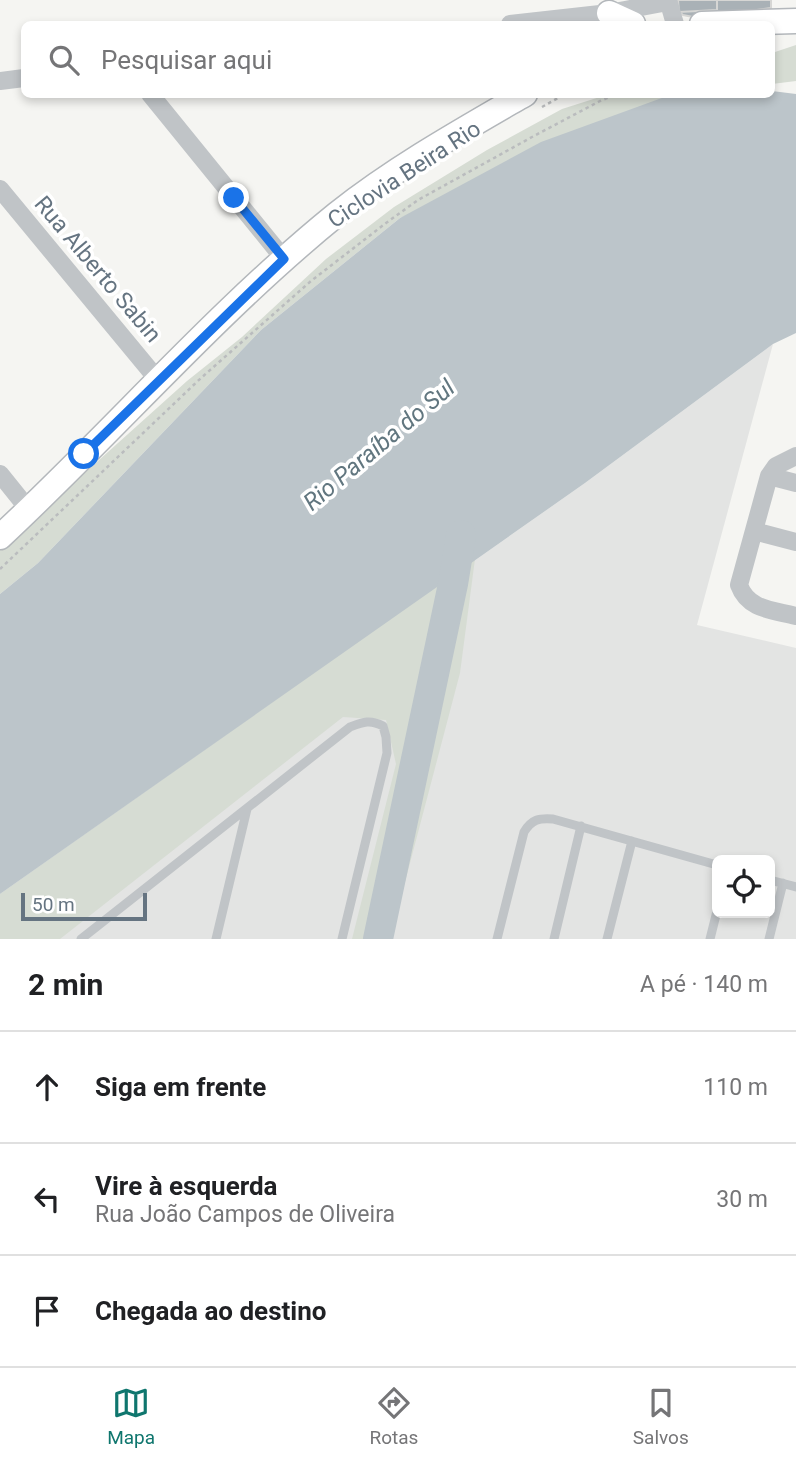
<!DOCTYPE html>
<html lang="pt">
<head>
<meta charset="utf-8">
<style>
  :root { --surface:#fff; --page:#f2f2f2; --text:#202124; --muted:#757577; --line:#e0e0e0; --accent:#0f766e }
  body { margin:0; font-family:Roboto,sans-serif; background:var(--page); color:var(--text) }
  .controls { position:absolute; right:21px; bottom:21px; display:grid; overflow:hidden; border-radius:10px; box-shadow:0 4px 10px #0003 }
  .controls button { width:63px; height:63px; display:grid; place-items:center; padding:0; border:0; border-bottom:2px solid var(--line); background:var(--surface); color:var(--text); font:35px sans-serif }
  .scale { position:absolute; left:21px; bottom:18px; width:126px; box-sizing:border-box; padding-left:7px; border:4px solid #657481; border-top:0; font-size:19px; line-height:24px; white-space:nowrap; color:#657481; -webkit-text-stroke:5px #fff; paint-order:stroke }
  .stop { position:absolute; width:21px; height:21px; margin:-16px; border:5px solid #1a73e8; border-radius:50%; background:#fff }
  .stop.end { background:#1a73e8; border-color:#fff; box-shadow:0 2px 7px #0008 }
  .list { margin:0; padding:0; list-style:none }
  h2 { display:flex; justify-content:space-between; align-items:center; height:91px; margin:0; padding:0 28px; font-size:30px }
  h2 small { font-size:23px; font-weight:400; color:var(--muted) }
  .list li { display:grid; grid-template-columns:46px 1fr auto; gap:21px; align-items:center; box-sizing:border-box; height:112px; padding:0 28px; border-top:2px solid var(--line) }
  .list b { display:block; font-size:26px; white-space:nowrap }
  .list p { margin:0; font-size:23px; white-space:nowrap; color:var(--muted) }
  .list em { font-size:23px; font-style:normal; color:var(--muted) }
  .icon { flex:none; width:38px; height:38px; fill:none; stroke:currentColor; stroke-width:2; stroke-linecap:round; stroke-linejoin:round }
  .map { position:relative; flex:none; width:796px; height:939px; overflow:hidden }
  .search { position:absolute; background:var(--surface); box-shadow:0 4px 10px #0003; left:21px; right:21px; top:21px; height:77px; display:flex; align-items:center; gap:18px; box-sizing:border-box; padding:0 24px; border-radius:10px; color:var(--muted); font-size:26px }
  .sheet { height:427px; background:var(--surface) }
  nav { display:flex; justify-content:space-around; align-items:center; box-sizing:border-box; height:98px; border-top:2px solid var(--line); background:var(--surface); font-size:19px; color:var(--muted) }
  nav a { display:grid; justify-items:center; gap:4px }
  nav .on { color:var(--accent) }
  .map>svg:first-child { display:block }
  .built { fill:#e3e4e3; fill-rule:evenodd }
  .green { fill:#d6dcd3 }
  .water { fill:#bcc5ca }
  .lines { fill:none; stroke-linecap:round; stroke-linejoin:round }
  .river { stroke:#bcc5ca; stroke-width:30 }
  .building { fill:#a9b1b6; stroke:#d6d6d4; stroke-width:2 }
  .secondary-casing { stroke:#b3b7bb; stroke-width:27 }
  .path { stroke:#babcbe; stroke-width:2.5; stroke-dasharray:3.5 3.5; stroke-linecap:butt }
  .service { stroke:#c0c4c7; stroke-width:9 }
  .minor { stroke:#c0c4c7; stroke-width:18 }
  .secondary { stroke:#fff; stroke-width:24 }
  .route { stroke:#1a73e8; stroke-width:9 }
  .labels { text-anchor:middle; stroke-width:7; stroke-linejoin:round; paint-order:stroke }
  .street-label { font-size:23px; fill:#657481; stroke:#fff }
  .water-label { font-size:24px; font-style:italic; fill:#61767f; stroke:#fff }
</style>
</head>
<body>
<div class="map">
<svg width="796" height="939" viewBox="0 0 796 939">
  <rect width="100%" height="100%" fill="#f5f5f2"/>
  <!-- built -->
  <path class="built" d="M773,344L697,625L796,648V939H0V894L585,483ZM717,860H770V913H717Z"/>
  <!-- green -->
  <path class="green" d="M796,45V81L772,84V53Z
    M606,95H705L400,218L261,330L38,563L0,594V549L187,381L242,337L326,259L394,207L487,150L562,109Z
    M475,559L460,673L390,939H352L396,764L386,720L343,717L60,939H0V894Z"/>
  <!-- water -->
  <path class="water" d="M772,91L796,94V333L773,344L585,483L0,894V594L38,563L261,330L400,218L541,142L670,95L772,94Z"/>
  <g class="lines">
    <!-- river -->
    <path class="river" d="M378,939L453,584L461,535"/>
  </g>
  <!-- building -->
  <path class="building" d="M671,0H771V8L698,18L683,15L672,6Z
    M678,0H717V10L679,12Z"/>
  <g class="lines">
    <defs>
      <path id="secondary" d="M609,13L633,24
        M702,24L796,21
        M0,537C114,431 216,312 337,214C395,168 461,131 525,94"/>
    </defs>
    <!-- secondary casing -->
    <use href="#secondary" class="secondary-casing"/>
    <!-- path -->
    <path class="path" d="M542,107L565,94
      M0,569L201,378L311,281L386,223L418,200L532,137L600,101L617,94"/>
    <!-- service -->
    <path class="service" d="M770,880L796,887
      M81,939L350,727C363,722 370,719 383,726L386,737L387,753L342,939
      M216,939L247,809
      M497,939L524,832C532,819 539,818 553,819L717,865
      M554,939L581,826
      M607,939L632,841
      M710,939L717,911
      M769,939L783,883"/>
    <!-- minor -->
    <path class="minor" d="M668,0L675,24
      M510,24L609,13L668,2
      M0,81L24,78
      M150,94L284,259
      M0,189L158,380
      M796,456L776,466L769,476L739,585C748,610 773,610 796,616
      M0,474L29,510
      M769,476L796,483
      M754,531L796,542"/>
    <!-- secondary -->
    <use href="#secondary" class="secondary"/>
  </g>
  <g class="lines">
    <!-- route -->
    <path class="route" d="M84,454L284,259L234,198"/>
  </g>
  <g class="labels">
    <!-- street labels -->
    <g class="street-label">
      <text transform="translate(404 174) rotate(-33)" y="8">Ciclovia Beira Rio</text>
      <text transform="translate(98 269) rotate(50)" y="8">Rua Alberto Sabin</text>
    </g>
    <!-- water labels -->
    <g class="water-label">
      <text transform="translate(379 445) rotate(-40)" y="8">Rio Paraíba do Sul</text>
    </g>
  </g>
</svg>
<div class="controls">
<button><svg class="icon" aria-label="locate" viewBox="0 0 24 24"><circle cx="12" cy="12" r="6"/><path d="M12 2v4M12 18v4M2 12h4M18 12h4"/></svg></button>
</div>
<div class="scale">50 m</div>
<div class="stop" style="left:84px;top:454px"></div>
<div class="stop end" style="left:234px;top:198px"></div>
<div class="search"><svg class="icon" aria-label="search" viewBox="0 0 24 24"><circle cx="10" cy="10" r="6"/><path d="M15 15l6 6"/></svg>Pesquisar aqui</div>
</div>
<section class="sheet">
<h2>2 min<small>A pé · 140 m</small></h2>
<ul class="list">
<li><svg class="icon" aria-label="ahead" viewBox="0 0 24 24"><path d="M12 20V5M6 11l6-6 6 6"/></svg><div><b>Siga em frente</b></div><em>110 m</em></li>
<li><svg class="icon" aria-label="left" viewBox="0 0 24 24"><path d="M17 20v-9H6M10 6l-5 5 5 5"/></svg><div><b>Vire à esquerda</b><p>Rua João Campos de Oliveira</p></div><em>30 m</em></li>
<li><svg class="icon" aria-label="arrive" viewBox="0 0 24 24"><path d="M6 21V4h12l-3 4 3 4H6"/></svg><div><b>Chegada ao destino</b></div></li>
</ul>
</section>
<nav>
<a class="on"><svg class="icon" aria-label="map" viewBox="0 0 24 24"><path d="M3 6l6-2 6 2 6-2v14l-6 2-6-2-6 2zM9 4v14M15 6v14"/></svg>Mapa</a>
<a><svg class="icon" aria-label="directions" viewBox="0 0 24 24"><path d="M12 3l9 9-9 9-9-9zM9 14v-3h6M13 9l2 2-2 2"/></svg>Rotas</a>
<a><svg class="icon" aria-label="saved" viewBox="0 0 24 24"><path d="M7 4h10v16l-5-4-5 4z"/></svg>Salvos</a>
</nav>
</body>
</html>
